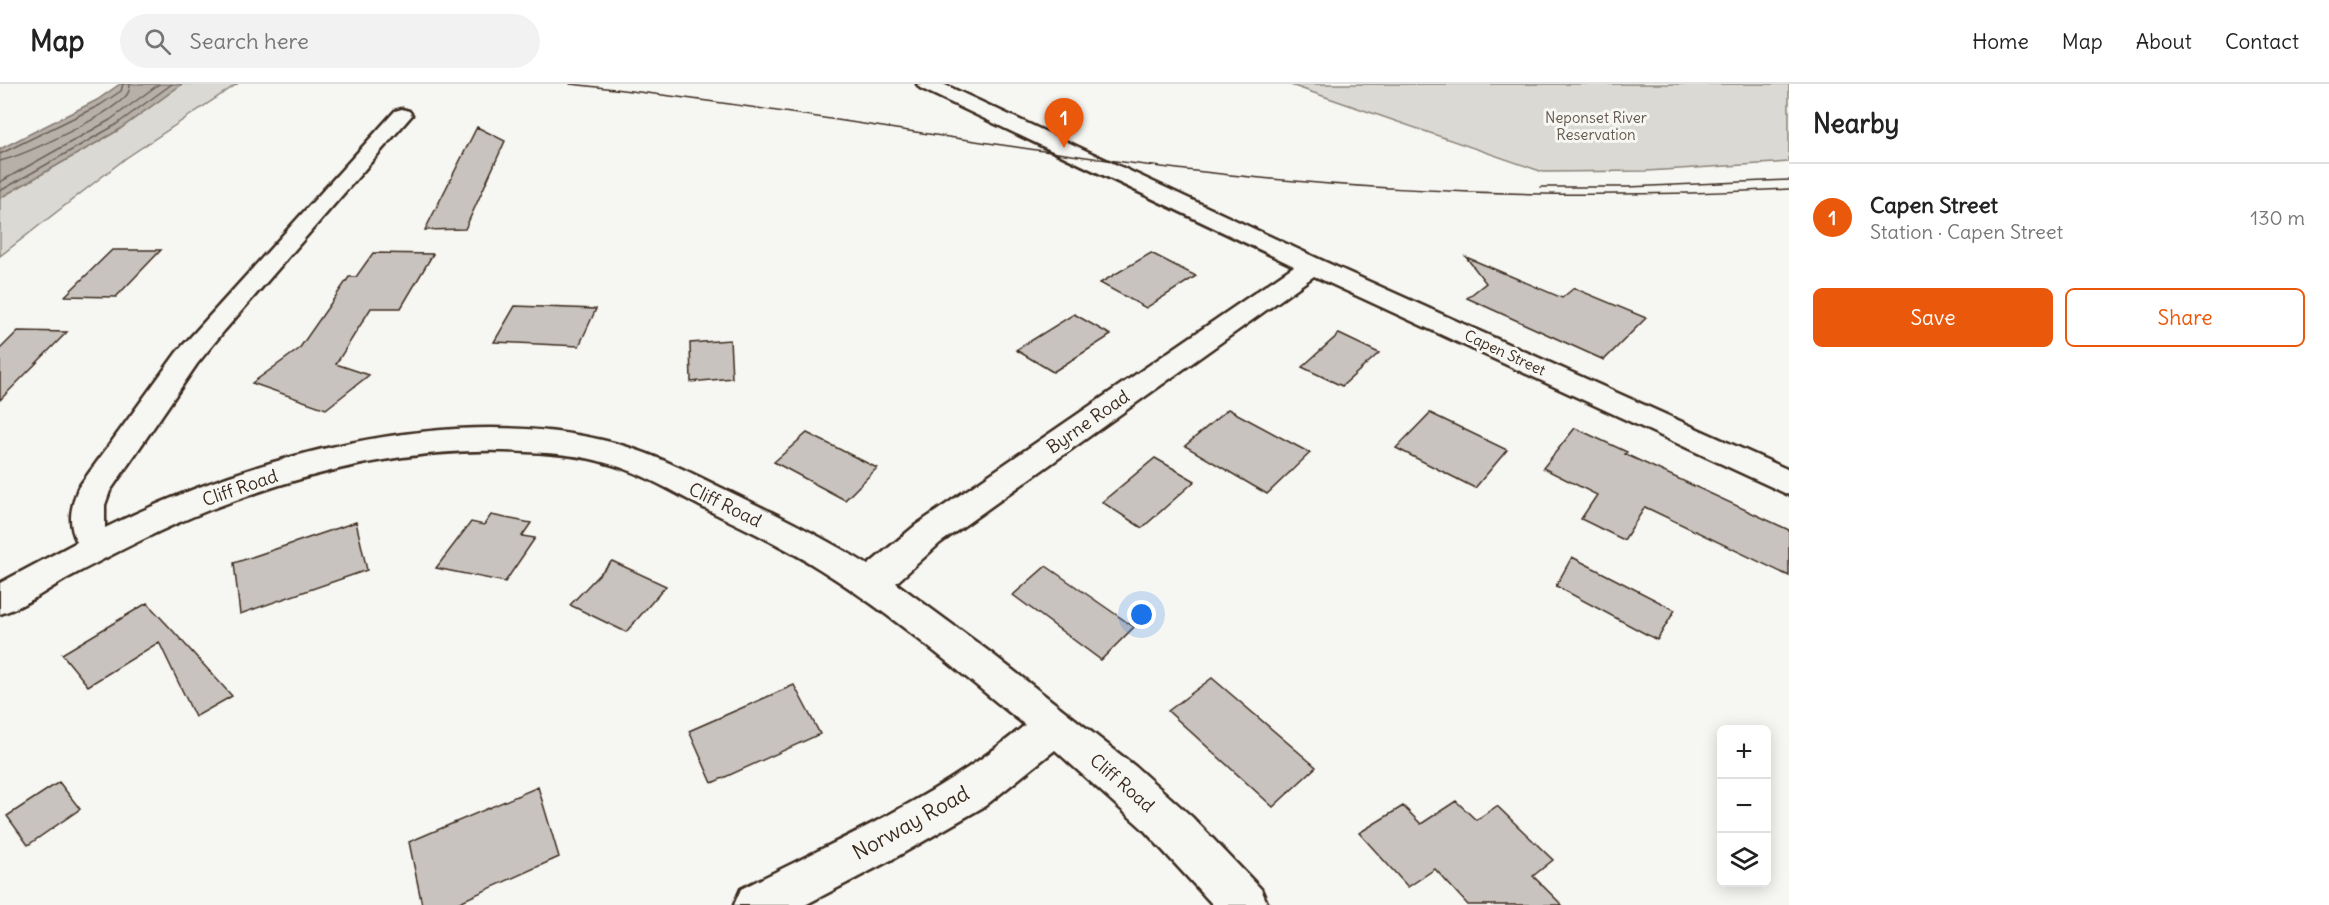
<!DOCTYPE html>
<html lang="en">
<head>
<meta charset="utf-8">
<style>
  :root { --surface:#fff; --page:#f2f2f2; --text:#222; --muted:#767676; --line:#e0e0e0; --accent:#ea580c }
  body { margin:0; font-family:Delius,sans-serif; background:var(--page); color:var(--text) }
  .controls { position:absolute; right:18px; bottom:18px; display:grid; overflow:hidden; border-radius:9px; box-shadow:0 3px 15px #0003 }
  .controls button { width:54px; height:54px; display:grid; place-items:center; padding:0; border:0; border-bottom:2px solid var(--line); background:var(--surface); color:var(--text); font:30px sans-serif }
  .you { position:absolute; left:1142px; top:531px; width:21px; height:21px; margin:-15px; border:4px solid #fff; border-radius:50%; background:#1a73e8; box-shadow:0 0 0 9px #1a73e833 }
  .badge { display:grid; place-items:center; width:39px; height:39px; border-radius:50%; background:var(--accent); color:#fff; font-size:20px; font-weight:700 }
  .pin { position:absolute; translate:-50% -50px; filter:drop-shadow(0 2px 3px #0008) }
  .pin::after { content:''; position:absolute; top:32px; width:21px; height:18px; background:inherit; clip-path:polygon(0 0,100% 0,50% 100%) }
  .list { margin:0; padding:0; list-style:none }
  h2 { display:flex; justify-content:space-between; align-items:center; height:78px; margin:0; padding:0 24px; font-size:26px }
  h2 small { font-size:20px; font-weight:400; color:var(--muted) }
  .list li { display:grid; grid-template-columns:39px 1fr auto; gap:18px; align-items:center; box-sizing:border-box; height:108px; padding:0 24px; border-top:2px solid var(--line) }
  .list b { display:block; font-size:22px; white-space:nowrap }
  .list p { margin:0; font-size:20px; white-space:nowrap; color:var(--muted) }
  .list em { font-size:20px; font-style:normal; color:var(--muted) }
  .actions { display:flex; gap:12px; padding:18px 24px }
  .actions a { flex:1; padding:14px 0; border:2px solid var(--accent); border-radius:9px; text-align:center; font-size:21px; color:var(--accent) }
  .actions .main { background:var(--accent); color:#fff }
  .icon { flex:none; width:33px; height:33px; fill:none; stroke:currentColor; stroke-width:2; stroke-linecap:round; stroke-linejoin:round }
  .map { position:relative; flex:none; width:1789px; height:821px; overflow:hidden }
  header { display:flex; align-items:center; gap:36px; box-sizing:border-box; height:84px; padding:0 30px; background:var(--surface); border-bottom:2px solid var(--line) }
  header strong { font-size:28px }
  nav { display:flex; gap:33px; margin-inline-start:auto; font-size:21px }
  .search { width:420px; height:54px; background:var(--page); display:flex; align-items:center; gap:15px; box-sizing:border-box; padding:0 21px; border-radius:33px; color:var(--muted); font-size:22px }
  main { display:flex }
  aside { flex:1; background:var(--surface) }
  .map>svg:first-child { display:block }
  .green { fill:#dad9d3; stroke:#8a8278; stroke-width:1.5 }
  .water { fill:#b6b0a9; stroke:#857a71; stroke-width:1.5 }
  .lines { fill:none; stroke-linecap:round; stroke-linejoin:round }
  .shore { stroke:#6c6056; stroke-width:1.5 }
  .building { fill:#c8c3be; stroke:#3b2a1e; stroke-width:1.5 }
  .minor-casing { stroke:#3b2a1e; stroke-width:5 }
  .minor { fill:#f6f6f2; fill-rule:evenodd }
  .tram { stroke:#3b2a1e; stroke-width:1.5 }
  .labels { text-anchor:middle; stroke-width:6; stroke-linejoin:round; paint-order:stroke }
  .far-park-label { font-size:15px; fill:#63564b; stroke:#f6f6f2 }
  .far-street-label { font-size:15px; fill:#3b2a1e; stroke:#f6f6f2 }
  .street-label { font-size:18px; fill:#3b2a1e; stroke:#f6f6f2 }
  .near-street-label { font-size:21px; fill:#3b2a1e; stroke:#f6f6f2 }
</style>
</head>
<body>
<header>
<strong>Map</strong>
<div class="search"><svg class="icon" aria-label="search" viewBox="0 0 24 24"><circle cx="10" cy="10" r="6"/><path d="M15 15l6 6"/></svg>Search here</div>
<nav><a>Home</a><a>Map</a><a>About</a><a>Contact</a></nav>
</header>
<main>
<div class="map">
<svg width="1789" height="821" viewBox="0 0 1789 821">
  <rect width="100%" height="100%" fill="#f6f6f2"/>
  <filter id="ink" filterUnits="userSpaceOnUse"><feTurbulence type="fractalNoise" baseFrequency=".0167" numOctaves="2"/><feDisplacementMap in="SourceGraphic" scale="12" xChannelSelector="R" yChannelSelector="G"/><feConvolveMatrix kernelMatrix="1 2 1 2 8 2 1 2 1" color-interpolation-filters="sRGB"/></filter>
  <g filter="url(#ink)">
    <!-- green -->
    <path class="green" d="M182,0H237L126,74L0,172V114L117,47Z
      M1288,0H1789V78L1647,87L1543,88Z"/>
    <!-- water -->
    <path class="water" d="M120,0H182L117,47L0,114V65L97,16Z"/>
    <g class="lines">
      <!-- shore -->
      <path class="shore" d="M0,70L100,21L121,7L123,0
        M0,77C28,70 105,33 125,13C129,9 130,5 130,0
        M0,98L110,36L159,0
        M0,107L114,42L172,0"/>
    </g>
    <!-- building -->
    <path class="building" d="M477,43L505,57L465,145L425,146Z
      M112,166H161L116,213L65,212Z
      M373,169L433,170L401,224H371L336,280L369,291L326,325L252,299L299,265L349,193H356Z
      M1151,169L1196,192L1146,224L1100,199Z
      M1466,173L1562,214L1574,204L1646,234L1604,276L1467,214L1486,199Z
      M515,222L596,225L579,262L494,258Z
      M1074,230L1111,251L1053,288L1016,266Z
      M18,247L67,248L0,316V265Z
      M1339,250L1379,269L1342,302L1302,283Z
      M730,256L732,294L691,298L690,259Z
      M1228,325L1310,369L1267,410L1185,362Z
      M1430,329L1507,366L1475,404L1396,364Z
      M1575,344L1627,368L1625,370L1789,446V492L1645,423L1624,456L1581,435L1597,411L1543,384Z
      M807,349L877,384L845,416L774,378Z
      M1155,374L1195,397L1142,444L1102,418Z
      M491,431L531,439L522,452L535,454L505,498L436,484L471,438L484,441Z
      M356,438L367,486L240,530L234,479Z
      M1572,473L1675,526L1657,556L1556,502Z
      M612,477L666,502L626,548L570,521Z
      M1046,482L1134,543L1101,576L1013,511Z
      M147,519L174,548L232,612L195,633L159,558L88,602L62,570Z
      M1212,594L1316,683L1273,723L1168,627Z
      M794,601L820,650L712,699L689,647Z
      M59,698L80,725L28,761L7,732Z
      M538,703L559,773L453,821H422L409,758Z
      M1456,717L1476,736L1497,722L1553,776L1533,792L1562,821H1468L1435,785L1408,803L1359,749L1403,722L1421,740Z"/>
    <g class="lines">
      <defs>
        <path id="minor" d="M917,0H943L1321,176L1789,386V411L1314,192L940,459L896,499L991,569L1136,683L1192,733L1261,805L1268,821H1213L1143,745L1055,666L985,722L891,776L805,821H734L741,805C838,756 941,712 1025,641C958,587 893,531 821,486C784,462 743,444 704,424C673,408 641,388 606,379C580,371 553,369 527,368C417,361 311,386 209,426C163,444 119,467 75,490C50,503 27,522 0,530V499L77,458C67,439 71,423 78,404L177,268L395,27L402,25L409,27L412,31L224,247L197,280L110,407L105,421V444C250,373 441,319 602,356C647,366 687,387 728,407C776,430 823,453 868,481L916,441L1294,182L920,4Z"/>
      </defs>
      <!-- minor casing -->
      <use href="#minor" class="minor-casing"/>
      <!-- minor -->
      <use href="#minor" class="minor"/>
      <!-- tram -->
      <path class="tram" d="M570,0C776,22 980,62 1186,86C1387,110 1588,116 1789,105
        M1540,103H1628L1789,96"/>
    </g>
  </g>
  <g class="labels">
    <!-- far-park labels -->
    <g class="far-park-label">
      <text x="1596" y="39">Neponset River<tspan x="1596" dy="17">Reservation</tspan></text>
    </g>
    <!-- far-street labels -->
    <g class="far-street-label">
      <text transform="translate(1505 269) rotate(25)" y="5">Capen Street</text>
    </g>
    <!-- street labels -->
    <g class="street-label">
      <text transform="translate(1088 338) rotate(-35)" y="6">Byrne Road</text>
      <text transform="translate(240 404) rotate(-19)" y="6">Cliff Road</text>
      <text transform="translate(725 421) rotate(26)" y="6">Cliff Road</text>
      <text transform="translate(1122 699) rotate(41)" y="6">Cliff Road</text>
    </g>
    <!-- near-street labels -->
    <g class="near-street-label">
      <text transform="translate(911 739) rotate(-29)" y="7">Norway Road</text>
    </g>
  </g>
</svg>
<div class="controls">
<button>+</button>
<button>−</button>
<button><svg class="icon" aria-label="layers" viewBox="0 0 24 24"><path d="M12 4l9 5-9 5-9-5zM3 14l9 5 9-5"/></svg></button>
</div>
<div class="you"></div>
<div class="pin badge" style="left:1064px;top:64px">1</div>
</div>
<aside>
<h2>Nearby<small></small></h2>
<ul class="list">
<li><span class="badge">1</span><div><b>Capen Street</b><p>Station · Capen Street</p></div><em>130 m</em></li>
</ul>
<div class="actions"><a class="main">Save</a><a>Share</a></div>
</aside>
</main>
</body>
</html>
